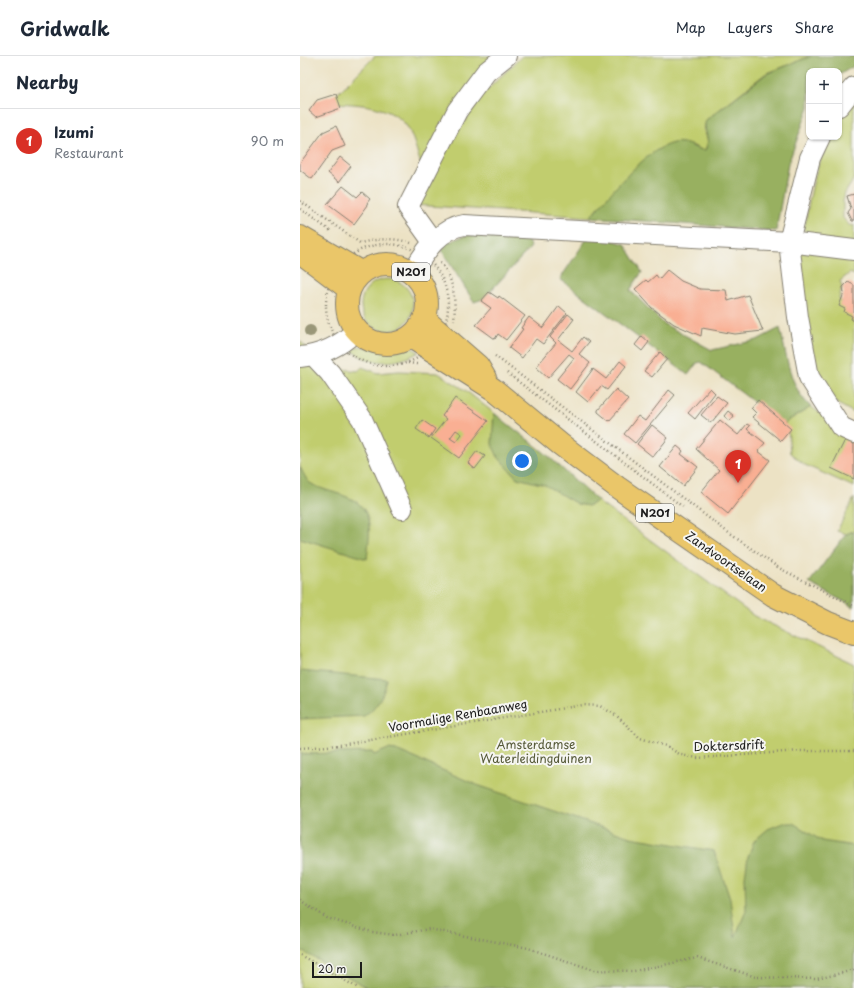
<!DOCTYPE html>
<html lang="en">
<head>
<meta charset="utf-8">
<style>
  :root { --surface:#fff; --page:#f2f2f3; --text:#1f2937; --muted:#747a83; --line:#e0e1e3; --accent:#d93025 }
  body { margin:0; font-family:"Playpen Sans",sans-serif; background:var(--page); color:var(--text) }
  .controls { position:absolute; right:12px; top:12px; display:grid; overflow:hidden; border-radius:8px; box-shadow:0 1px 3px #0004 }
  .controls button { width:36px; height:36px; display:grid; place-items:center; padding:0; border:0; border-bottom:1px solid var(--line); background:var(--surface); color:var(--text); font:20px sans-serif }
  .scale { position:absolute; left:12px; bottom:10px; width:50px; box-sizing:border-box; padding-left:4px; border:2px solid #1c1c1c; border-top:0; font-size:11px; line-height:14px; white-space:nowrap; color:#1c1c1c; -webkit-text-stroke:3px #f6f6f2; paint-order:stroke }
  .you { position:absolute; left:222px; top:405px; width:14px; height:14px; margin:-10px; border:3px solid #fff; border-radius:50%; background:#1a73e8; box-shadow:0 0 0 6px #1a73e833 }
  .badge { display:grid; place-items:center; width:26px; height:26px; border-radius:50%; background:var(--accent); color:#fff; font-size:13px; font-weight:700 }
  .pin { position:absolute; translate:-50% -33px; filter:drop-shadow(0 1px 2px #0008) }
  .pin::after { content:''; position:absolute; top:21px; width:14px; height:12px; background:inherit; clip-path:polygon(0 0,100% 0,50% 100%) }
  .list { margin:0; padding:0; list-style:none }
  h2 { display:flex; justify-content:space-between; align-items:center; height:52px; margin:0; padding:0 16px; font-size:17px }
  h2 small { font-size:13px; font-weight:400; color:var(--muted) }
  .list li { display:grid; grid-template-columns:26px 1fr auto; gap:12px; align-items:center; box-sizing:border-box; height:64px; padding:0 16px; border-top:1px solid var(--line) }
  .list b { display:block; font-size:15px; white-space:nowrap }
  .list p { margin:0; font-size:13px; white-space:nowrap; color:var(--muted) }
  .list em { font-size:13px; font-style:normal; color:var(--muted) }
  .map { position:relative; flex:none; width:554px; height:932px; overflow:hidden }
  header { display:flex; align-items:center; gap:24px; box-sizing:border-box; height:56px; padding:0 20px; background:var(--surface); border-bottom:1px solid var(--line) }
  header strong { font-size:19px }
  nav { display:flex; gap:22px; margin-inline-start:auto; font-size:14px }
  main { display:flex }
  aside { flex:1; background:var(--surface) }
  .map>svg:first-child { display:block }
  .green { fill:#c1cd6e; stroke:#6e7445 }
  .forest { fill:#98b061; stroke:#5a663e }
  .building { fill:#f9af93; fill-rule:evenodd }
  .lines { fill:none; stroke-linecap:round; stroke-linejoin:round }
  .minor-casing { stroke:#847f70; stroke-width:22 }
  .major-casing { stroke:#847f70; stroke-width:24 }
  .path { stroke:#847f70; stroke-width:2.5; stroke-dasharray:1 3; stroke-linecap:butt }
  .minor { stroke:#fff; stroke-width:20 }
  .major { stroke:#eac669; stroke-width:22 }
  .tree { fill:#9a9778 }
  .labels { text-anchor:middle; stroke-width:4; stroke-linejoin:round; paint-order:stroke }
  .shield { fill:#f6f6f2; stroke:#5d5d5c; stroke-width:1 }
  .shield-label { font-size:11px; font-weight:bold; fill:#1c1c1c }
  .street-label { font-size:12px; fill:#1c1c1c; stroke:#f6f6f2 }
  .park-label { font-size:12px; fill:#565a39; stroke:#f6f6f2 }
</style>
</head>
<body>
<header>
<strong>Gridwalk</strong>
<nav><a>Map</a><a>Layers</a><a>Share</a></nav>
</header>
<main>
<aside>
<h2>Nearby<small></small></h2>
<ul class="list">
<li><span class="badge">1</span><div><b>Izumi</b><p>Restaurant</p></div><em>90 m</em></li>
</ul>
</aside>
<div class="map">
<svg width="554" height="932" viewBox="0 0 554 932">
  <rect width="100%" height="100%" fill="#f6f6f2"/>
  <filter id="ink" filterUnits="userSpaceOnUse"><feTurbulence type="fractalNoise" baseFrequency=".025" numOctaves="2"/><feDisplacementMap in="SourceGraphic" scale="8" xChannelSelector="R" yChannelSelector="G"/><feConvolveMatrix kernelMatrix="1 2 1 2 8 2 1 2 1" color-interpolation-filters="sRGB"/></filter>
  <filter id="wash" filterUnits="userSpaceOnUse"><feTurbulence type="fractalNoise" baseFrequency=".012" numOctaves="4" result="noise"/><feDisplacementMap in="SourceGraphic" scale="16" xChannelSelector="R" yChannelSelector="G"/><feGaussianBlur stdDeviation="0.9" result="paint"/><feColorMatrix in="noise" values="0 0 0 0 0 0 0 0 0 0 0 0 0 0 0 0 0 1.4 0 .05"/><feComposite in="paint" operator="in"/></filter>
  <g filter="url(#wash)">
    <rect width="100%" height="100%" fill="#ece2c4"/>
    <!-- green -->
    <path class="green" d="M75,0H201L121,109C118,99 112,76 106,69C87,47 54,48 28,47Z
      M222,0H511L465,18L406,64L404,74L408,85L405,94H401L392,89L358,94L331,116L290,161L115,149L153,83L183,38Z
      M554,39V123L545,137L543,146V162L550,170L554,169V188L514,185L504,174C510,142 514,109 531,81H539V64Z
      M493,193L554,197V219L550,217L540,225L542,230L539,243L554,262V357L531,344L517,332Z
      M61 249a26 26 0 1 1 52 0a26 26 0 1 1-52 0Z
      M0,285L28,311L58,315L62,311L78,317L99,315L138,317L165,334L194,357L193,366L297,445L454,560L554,608V932H0Z
      M61,290L86,295L112,292L119,296C98,309 70,310 51,294Z
      M511,351L554,379V431L505,409L490,397L488,372L484,369L489,364Z
      M554,442V475L546,478L537,475Z"/>
    <!-- forest -->
    <path class="forest" d="M511,0H554V10L539,19V15H509V51L488,108L476,175L290,161C310,139 344,94 373,87C388,84 394,94 405,94C412,84 402,75 406,64L466,18Z
      M290,178L325,188L342,216L330,234L364,268L412,294L457,284L480,272C487,300 489,331 511,351L489,364L484,369L401,306L397,307L388,319L260,223Z
      M166,179L225,180L231,191L183,243L174,246L142,195L147,187Z
      M194,357L245,397L298,445L288,450L277,448L245,429L217,422L198,401L192,388Z
      M0,411C3,416 6,424 10,427C29,439 62,437 68,463C71,476 68,491 67,503L0,482Z
      M554,475V551L509,527L546,478Z
      M0,615L87,623C84,639 77,651 64,660L0,663Z
      M88,693L96,694L177,729L330,781L414,795L430,843L435,881L446,855L445,821L448,801L454,785L468,773L483,767H493L522,785L554,790V932H68L0,894V698L72,696L74,699Z"/>
    <g id="blocks">
      <!-- building -->
      <path class="building" d="M36,38L41,52L16,61L9,55L17,44Z
        M36,70L45,90L32,95L12,123L0,114V107L23,76Z
        M40,101L51,110L39,126L28,117Z
        M43,130L57,141L62,136L70,143L67,147L68,149L54,168L27,148Z
        M554,138V165H552L548,157L551,153L547,140Z
        M367,214L381,225L400,233L426,234L428,245L448,239L463,275L435,278L402,272L401,280L374,268L352,252L335,233L346,224L348,226L356,219L359,223Z
        M548,226L554,229V265L551,263L552,260L544,256L545,253L539,250L544,237L543,231Z
        M189,236L198,242L199,240L225,260L206,284L198,278L195,283L176,269L191,252L181,245Z
        M259,250L267,257L243,288L236,283L222,302L209,292L223,273L221,272L229,261L243,272Z
        M268,258L274,263L258,284L272,295L283,281L289,286L279,298L290,307L270,333L257,323L274,302L269,298L248,322L236,311L256,287L250,281Z
        M342,280L349,286L342,295L335,289Z
        M360,296L367,303L352,321L344,315Z
        M320,305L326,310L307,334L301,330L288,346L276,336L293,313L306,323Z
        M410,332L415,337L395,363L388,357Z
        M316,333L328,344L309,365L298,356V354Z
        M369,334L375,339L335,387L324,378L338,360L345,365Z
        M417,340L427,347L411,367L401,359Z
        M155,342L188,365L159,402L131,382L146,363L142,360ZM156,374L162,378L156,386L150,382Z
        M458,344L491,373L481,385L452,361L456,357L451,352Z
        M428,355L434,360L430,365L424,360Z
        M122,364L135,373L129,382L116,373Z
        M420,364L438,379L447,368L450,370L447,373L465,387L458,395L470,404L428,458L401,436L419,414L396,393Z
        M352,369L368,382L353,401L337,388Z
        M545,384L554,388V423L531,412Z
        M377,390L383,395L381,398L398,411L383,430L360,411Z
        M177,395L185,400L175,413L168,407Z"/>
    </g>
  </g>
  <g filter="url(#ink)">
    <use href="#blocks" fill-opacity="0" stroke="#847f70" stroke-width="1"/>
    <g class="lines">
      <defs>
        <path id="minor" d="M539,50L554,31
          M520,81L510,102L489,186L498,261L509,321L541,371L554,377
          M133,186L108,151L157,55L186,16L206,0
          M112,217C125,196 138,173 164,169L489,186L554,194
          M14,300L30,317L62,363L102,453
          M0,301C23,299 40,290 56,275"/>
        <path id="major" d="M0,181L62,217
          M0,196L49,233
          M47 248a40 40 0 1 1 80 0a40 40 0 1 1-80 0Z
          M124,263L178,310L185,322
          M111,281L193,333L260,388L317,431L473,539L528,567L554,577"/>
      </defs>
      <!-- minor casing -->
      <use href="#minor" class="minor-casing"/>
      <!-- major casing -->
      <use href="#major" class="major-casing"/>
      <!-- path -->
      <path class="path" d="M0,145L60,187C77,183 94,181 111,187
        M0,153L32,176
        M26 249a61 61 0 1 1 122 0a61 61 0 1 1-122 0Z
        M140,207C154,220 156,247 154,264
        M195,300L426,475L479,512L554,550
        M108,307L117,308
        M207,317L383,451
        M0,692L40,689L283,649L300,650L317,660L340,682L366,690L381,699L398,702L500,695H554
        M0,844L27,862L72,876L95,879L129,873L228,892L294,914L334,915L397,902L456,921L517,923L554,914
        M0,899L58,932"/>
      <!-- minor -->
      <use href="#minor" class="minor"/>
      <!-- major -->
      <use href="#major" class="major"/>
    </g>
    <!-- trees -->
    <circle class="tree" cx="10" cy="275" r="6"/>
  </g>
  <g class="labels">
    <!-- shield labels -->
    <g class="shield">
      <rect x="92" y="207" width="38" height="18" rx="3"/>
      <rect x="336" y="448" width="38" height="18" rx="3"/>
    </g>
    <g class="shield-label">
      <text x="111" y="220">N201</text>
      <text x="355" y="461">N201</text>
    </g>
    <!-- street labels -->
    <g class="street-label">
      <text transform="translate(426 506) rotate(35)" y="4">Zandvoortselaan</text>
      <text transform="translate(158 660) rotate(-10)" y="4">Voormalige Renbaanweg</text>
      <text transform="translate(429 690) rotate(-2)" y="4">Doktersdrift</text>
    </g>
    <!-- park labels -->
    <g class="park-label">
      <text x="236" y="693">Amsterdamse<tspan x="236" dy="14">Waterleidingduinen</tspan></text>
    </g>
  </g>
</svg>
<div class="controls">
<button>+</button>
<button>−</button>
</div>
<div class="scale">20 m</div>
<div class="you"></div>
<div class="pin badge" style="left:438px;top:427px">1</div>
</div>
</main>
</body>
</html>
